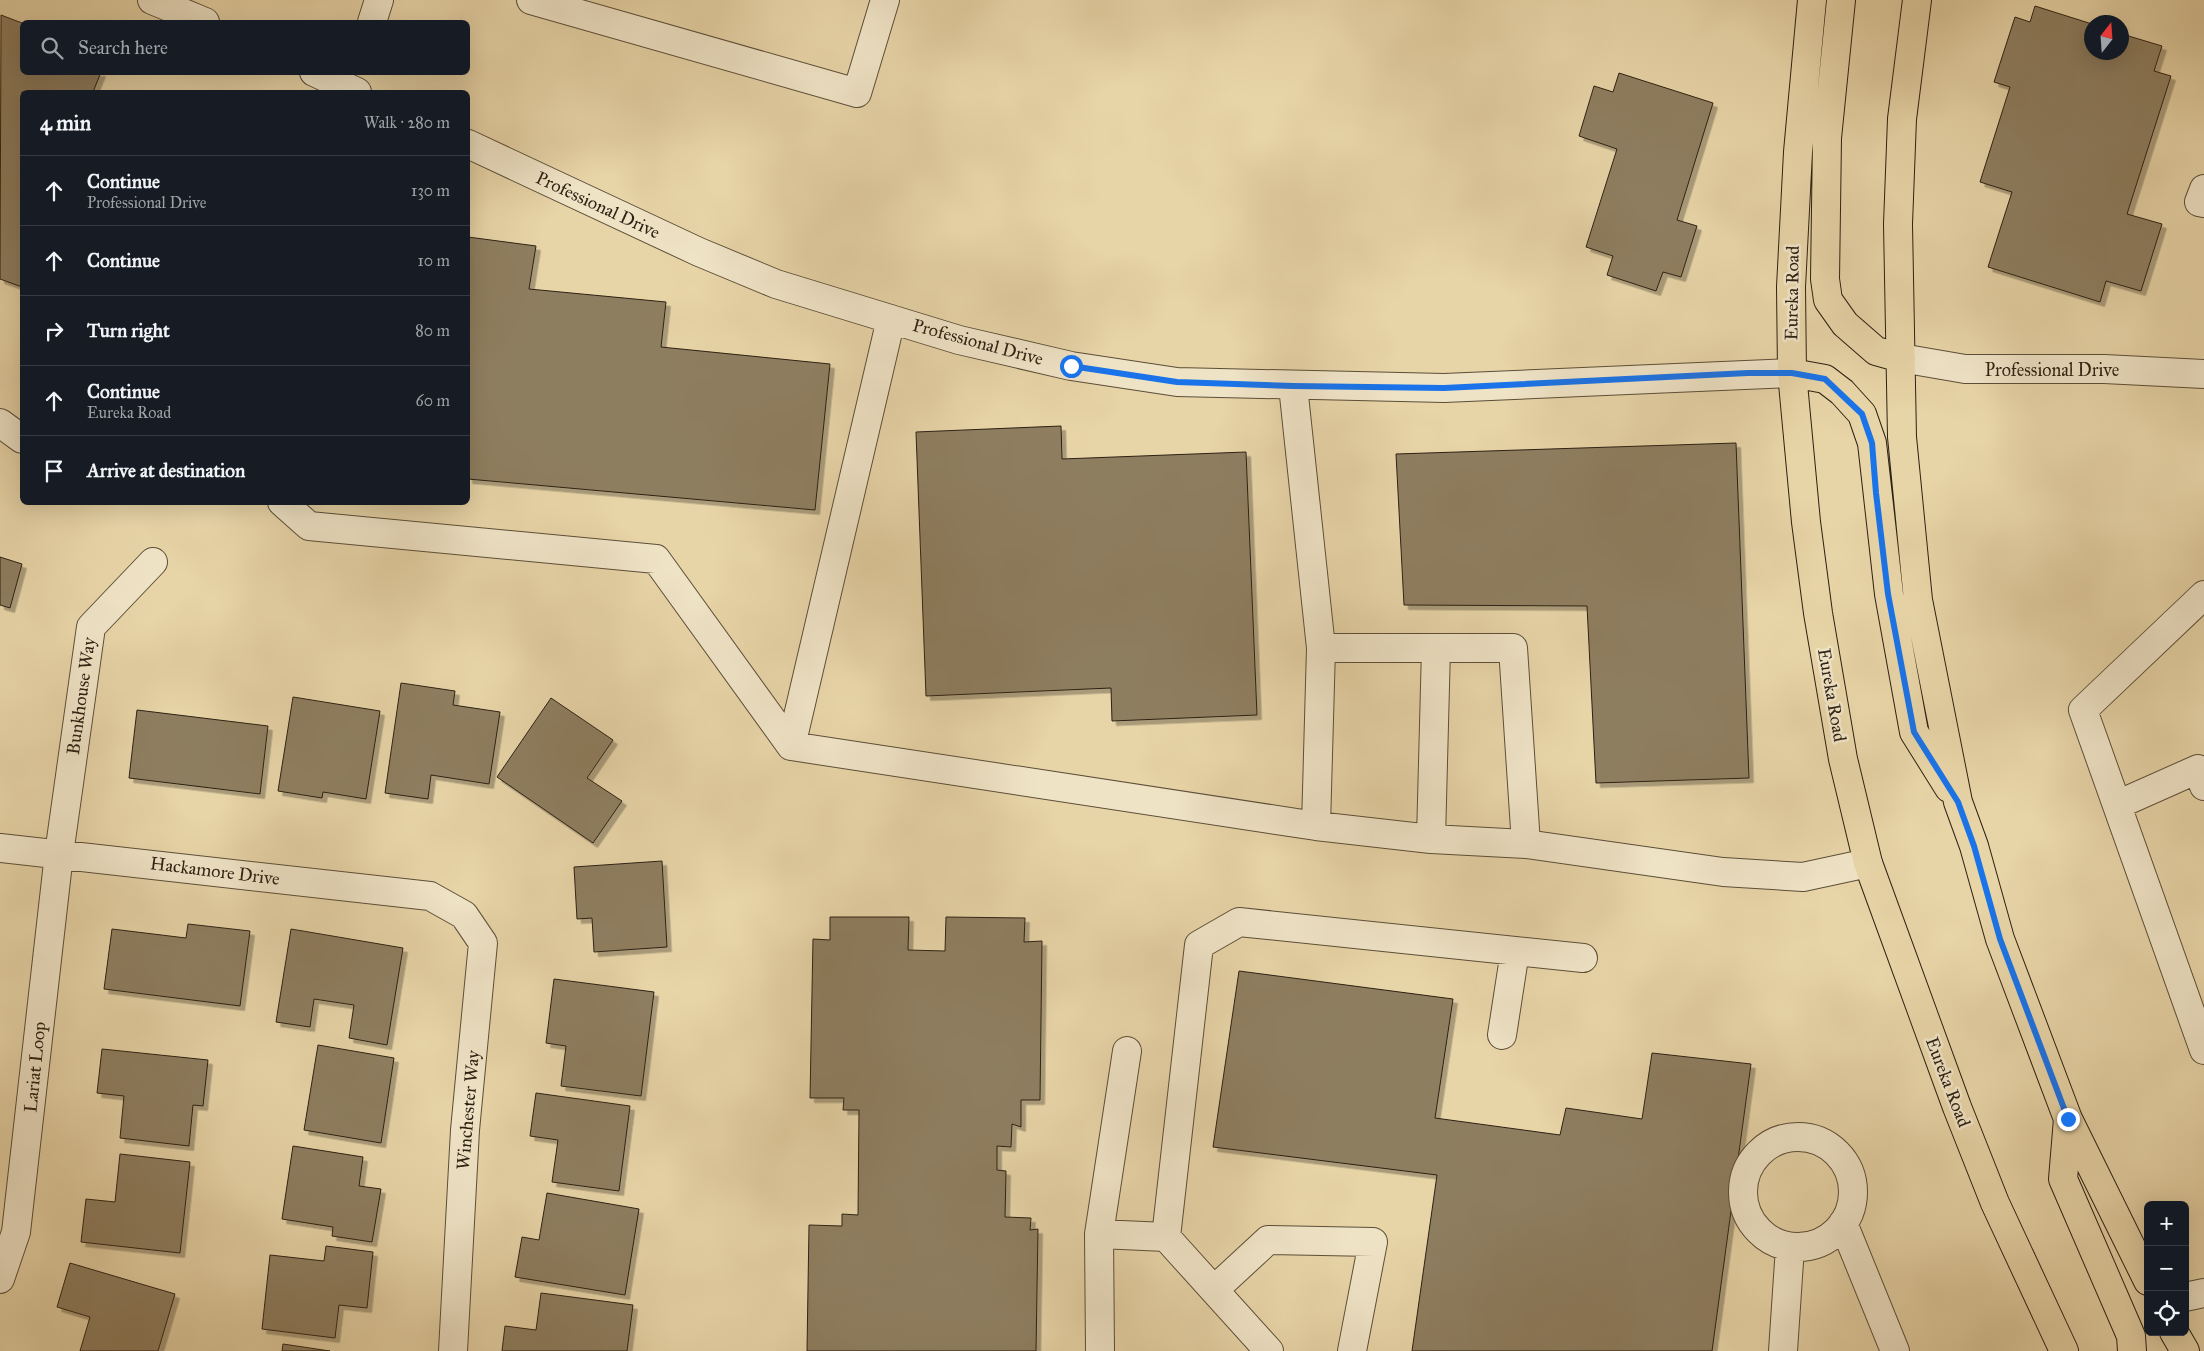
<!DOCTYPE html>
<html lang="en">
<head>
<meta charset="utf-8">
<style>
  :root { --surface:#171b24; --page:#20242c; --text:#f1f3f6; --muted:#9ea1a6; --line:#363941 }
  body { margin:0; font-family:"IM FELL Great Primer",serif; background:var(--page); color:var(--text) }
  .controls { position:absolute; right:15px; bottom:15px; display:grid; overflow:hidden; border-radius:8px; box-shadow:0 5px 20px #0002 }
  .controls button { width:45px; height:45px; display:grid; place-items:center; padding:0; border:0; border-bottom:1px solid var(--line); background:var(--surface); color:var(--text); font:25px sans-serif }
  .compass { position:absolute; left:2084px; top:15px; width:45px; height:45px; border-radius:50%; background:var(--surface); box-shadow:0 5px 20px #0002; rotate:17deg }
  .stop { position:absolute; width:15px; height:15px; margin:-11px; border:4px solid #1a73e8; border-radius:50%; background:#fff }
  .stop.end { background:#1a73e8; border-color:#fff; box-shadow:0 1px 5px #0008 }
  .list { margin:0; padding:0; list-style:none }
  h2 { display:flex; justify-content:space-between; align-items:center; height:65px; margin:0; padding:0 20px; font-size:21px }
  h2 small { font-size:16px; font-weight:400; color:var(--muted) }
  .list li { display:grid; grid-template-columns:32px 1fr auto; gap:15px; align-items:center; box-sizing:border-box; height:70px; padding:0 20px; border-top:1px solid var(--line) }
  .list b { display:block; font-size:19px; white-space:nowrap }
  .list p { margin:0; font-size:16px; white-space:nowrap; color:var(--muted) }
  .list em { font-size:16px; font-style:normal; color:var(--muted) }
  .icon { flex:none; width:28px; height:28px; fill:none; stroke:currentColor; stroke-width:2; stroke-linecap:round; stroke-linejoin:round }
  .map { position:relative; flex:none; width:2204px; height:1351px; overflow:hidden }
  .search { position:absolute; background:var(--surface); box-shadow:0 5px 20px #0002; left:20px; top:20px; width:450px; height:55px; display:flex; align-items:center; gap:12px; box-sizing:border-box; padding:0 18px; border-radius:8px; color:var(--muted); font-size:19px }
  .panel { position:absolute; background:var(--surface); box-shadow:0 5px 20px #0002; left:20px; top:90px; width:450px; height:415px; border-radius:8px }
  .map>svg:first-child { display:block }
  .building { fill:#8e7e60; stroke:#2d2113; filter:url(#shadow) }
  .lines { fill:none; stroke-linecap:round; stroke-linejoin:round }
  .minor-casing { stroke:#5c4e38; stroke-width:30 }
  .major-casing { stroke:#2d2113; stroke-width:30 }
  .minor { stroke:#efe3c6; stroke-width:28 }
  .major { stroke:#e7d4a7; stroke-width:28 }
  .route { stroke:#1a73e8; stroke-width:6 }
  .labels { text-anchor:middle; stroke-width:5; stroke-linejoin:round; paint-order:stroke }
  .street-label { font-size:18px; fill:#2d2113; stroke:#efe3c6 }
</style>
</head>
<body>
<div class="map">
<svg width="2204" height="1351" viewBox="0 0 2204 1351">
  <defs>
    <filter id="shadow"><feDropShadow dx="4.5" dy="4.5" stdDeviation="0" flood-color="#0004"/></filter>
  </defs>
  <rect width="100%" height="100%" fill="#e7d4a7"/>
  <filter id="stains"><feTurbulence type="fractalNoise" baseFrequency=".004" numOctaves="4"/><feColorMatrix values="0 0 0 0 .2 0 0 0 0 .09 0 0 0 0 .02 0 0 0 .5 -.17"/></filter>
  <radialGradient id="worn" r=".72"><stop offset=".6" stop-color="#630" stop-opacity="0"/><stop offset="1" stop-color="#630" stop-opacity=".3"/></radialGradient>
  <!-- building -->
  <path class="building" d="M2035,6L2092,24V52H2122V34L2162,46L2154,71L2171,76L2127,214L2162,224L2141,291L2106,281L2100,302L1988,267L2012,192L1980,182L2010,87L1994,82L2015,17L2030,22Z
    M1,15L22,23V72H101L93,92H22V287L0,279Z
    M1619,73L1713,103L1677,220L1697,226L1681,277L1663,272L1656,291L1607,275L1613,256L1586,247L1617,149L1579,136L1594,86L1613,92Z
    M468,237L536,246L529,289L666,302L661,347L830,364L815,510L468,479Z
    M1061,426L1062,459L1246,452L1257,715L1112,721L1111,688L926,696L916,432Z
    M1736,443L1749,778L1596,783L1587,606L1404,605L1396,454Z
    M0,557L22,564L10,608L0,605Z
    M401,683L455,691L453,705L500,712L489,784L431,775L428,799L385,793Z
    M293,697L380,711L366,799L323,792L322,798L278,791Z
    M551,698L613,740L587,778L622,801L593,843L497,777Z
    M137,710L268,726L260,794L129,778Z
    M662,861L667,947L594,952L592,918L577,919L574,867Z
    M830,917H909L908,950L945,951L946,917L1025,918L1024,942L1042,941L1040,1100H1021V1127L1012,1124L1011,1147L997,1146V1170L1006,1171L1005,1217L1031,1218L1030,1230L1038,1229L1036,1351H807L809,1225L842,1226V1214L858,1215L859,1110H843L844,1098H810L813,939L830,940Z
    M188,924L250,931L240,1006L104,989L112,929L186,938Z
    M291,929L403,948L387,1045L349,1038L354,1005L314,999L310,1027L276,1022Z
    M1239,971L1453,999L1435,1118L1560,1135L1566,1108L1642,1119L1652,1053L1751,1064L1712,1351H1412L1437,1175L1213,1147Z
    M554,979L654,992L641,1096L561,1086L566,1046L546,1043Z
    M318,1045L394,1058L381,1143L304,1130Z
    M102,1049L208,1060L203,1106L193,1105L189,1146L120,1138L124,1096L97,1093Z
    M536,1093L630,1106L619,1191L552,1182L558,1140L530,1136Z
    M293,1146L363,1157L359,1186L381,1189L372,1242L332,1236L333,1227L282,1219Z
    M120,1154L190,1162L180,1253L81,1242L86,1199L115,1202Z
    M547,1193L639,1209L625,1295L515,1277L522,1237L539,1240Z
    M326,1246L373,1252L367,1308L339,1305L335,1338L262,1329L270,1255L324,1261Z
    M70,1263L175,1294L158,1351H80L90,1317L57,1307Z
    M541,1293L633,1305L627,1351H502L505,1326L536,1330Z
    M283,1344L330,1351H282Z"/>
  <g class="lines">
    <defs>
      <path id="minor" d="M152,0L205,22
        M531,0L857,93L885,0
        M372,22L379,0
        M314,72L357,92
        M468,144L699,252L776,284L959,340L1071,366L1177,382L1444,388L1792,373
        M2204,189L2199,202L2204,203
        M891,319L791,746L1316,826L1321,648
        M1901,358L1965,369H2104L2204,374
        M1293,386L1321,648H1513L1526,844
        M0,423L22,439
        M282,502L309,526L656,559L791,746
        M2204,595L2083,710L2204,1050
        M2117,805L2198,769L2204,786
        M1316,826L1431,839L1436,648
        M1431,839L1526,844L1723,872L1803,877L1868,863
        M0,848L430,896L464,915L483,943L465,1130L453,1351
        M1502,1035L1515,951
        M1743 1192a55 55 0 1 1 110 0a55 55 0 1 1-110 0Z
        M1843,1223L1895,1351
        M1099,1234L1127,1051
        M0,1279L16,1232L59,854L91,627L153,562
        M1214,1290L1268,1240L1373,1242L1352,1351
        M2185,1297L2204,1293
        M1100,1351L1099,1234L1166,1237
        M1269,1351L1166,1237L1199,945L1239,922L1583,958
        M1783,1351L1790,1247"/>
      <path id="major" d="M1812,0L1798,152L1791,287L1792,373L1806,522L1818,613L1843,759L1868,863L1957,1107L1995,1203L2064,1351
        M1841,0L1827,138L1825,279L1828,300L1845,324L1876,351L1901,358
        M1917,0L1902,119L1898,224L1902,437L1918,600L1958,802L1974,846L2000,939L2068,1119L2148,1281
        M1792,373L1825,379L1842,392L1862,414L1872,443L1889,594L1914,732L1949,788
        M2068,1119L2063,1179L2131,1336L2132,1351
        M2174,1332L2185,1351"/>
    </defs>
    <!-- minor casing -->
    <use href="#minor" class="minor-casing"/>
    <!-- major casing -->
    <use href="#major" class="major-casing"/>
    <!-- minor -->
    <use href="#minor" class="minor"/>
    <!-- major -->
    <use href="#major" class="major"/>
  </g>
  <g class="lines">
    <!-- route -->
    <path class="route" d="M1071,366L1177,382L1293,386L1444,388L1748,373H1792L1825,379L1862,414L1872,443L1876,493L1888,594L1914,732L1958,802L1974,846L2000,939L2068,1119"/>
  </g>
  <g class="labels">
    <!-- street labels -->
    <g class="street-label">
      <text transform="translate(598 205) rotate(25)" y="6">Professional Drive</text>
      <text transform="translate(1792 293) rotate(-89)" y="6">Eureka Road</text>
      <text transform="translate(978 342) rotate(15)" y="6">Professional Drive</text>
      <text x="2052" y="376">Professional Drive</text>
      <text transform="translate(1832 695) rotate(80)" y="6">Eureka Road</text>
      <text transform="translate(81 696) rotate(-82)" y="6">Bunkhouse Way</text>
      <text transform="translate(215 871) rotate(7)" y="6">Hackamore Drive</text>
      <text transform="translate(35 1067) rotate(-84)" y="6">Lariat Loop</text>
      <text transform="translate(1948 1082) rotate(69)" y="6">Eureka Road</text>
      <text transform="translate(468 1110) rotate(-85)" y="6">Winchester Way</text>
    </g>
  </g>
  <rect width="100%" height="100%" filter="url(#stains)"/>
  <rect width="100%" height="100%" fill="url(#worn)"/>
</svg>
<div class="controls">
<button>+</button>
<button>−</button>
<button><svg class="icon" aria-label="locate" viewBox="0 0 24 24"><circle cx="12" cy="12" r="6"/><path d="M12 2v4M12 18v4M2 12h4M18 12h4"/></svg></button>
</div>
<svg class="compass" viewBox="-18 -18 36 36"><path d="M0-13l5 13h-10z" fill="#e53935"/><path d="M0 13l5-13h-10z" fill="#9ea1a6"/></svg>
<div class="stop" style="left:1071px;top:366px"></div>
<div class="stop end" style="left:2068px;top:1119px"></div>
<div class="search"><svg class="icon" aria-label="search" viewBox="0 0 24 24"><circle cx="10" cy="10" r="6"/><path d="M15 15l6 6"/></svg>Search here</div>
<section class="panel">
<h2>4 min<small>Walk · 280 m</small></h2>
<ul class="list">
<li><svg class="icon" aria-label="ahead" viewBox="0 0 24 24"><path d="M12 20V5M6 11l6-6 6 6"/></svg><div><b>Continue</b><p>Professional Drive</p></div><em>130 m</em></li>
<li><svg class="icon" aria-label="ahead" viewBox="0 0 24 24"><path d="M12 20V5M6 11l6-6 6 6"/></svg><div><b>Continue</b></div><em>10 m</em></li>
<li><svg class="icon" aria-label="right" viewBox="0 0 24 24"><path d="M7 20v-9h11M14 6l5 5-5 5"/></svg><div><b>Turn right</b></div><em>80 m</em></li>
<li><svg class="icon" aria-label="ahead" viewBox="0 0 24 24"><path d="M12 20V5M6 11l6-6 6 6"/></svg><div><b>Continue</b><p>Eureka Road</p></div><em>60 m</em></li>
<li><svg class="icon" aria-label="arrive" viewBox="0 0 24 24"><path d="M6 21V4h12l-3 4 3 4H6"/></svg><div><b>Arrive at destination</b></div></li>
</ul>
</section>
</div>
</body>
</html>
